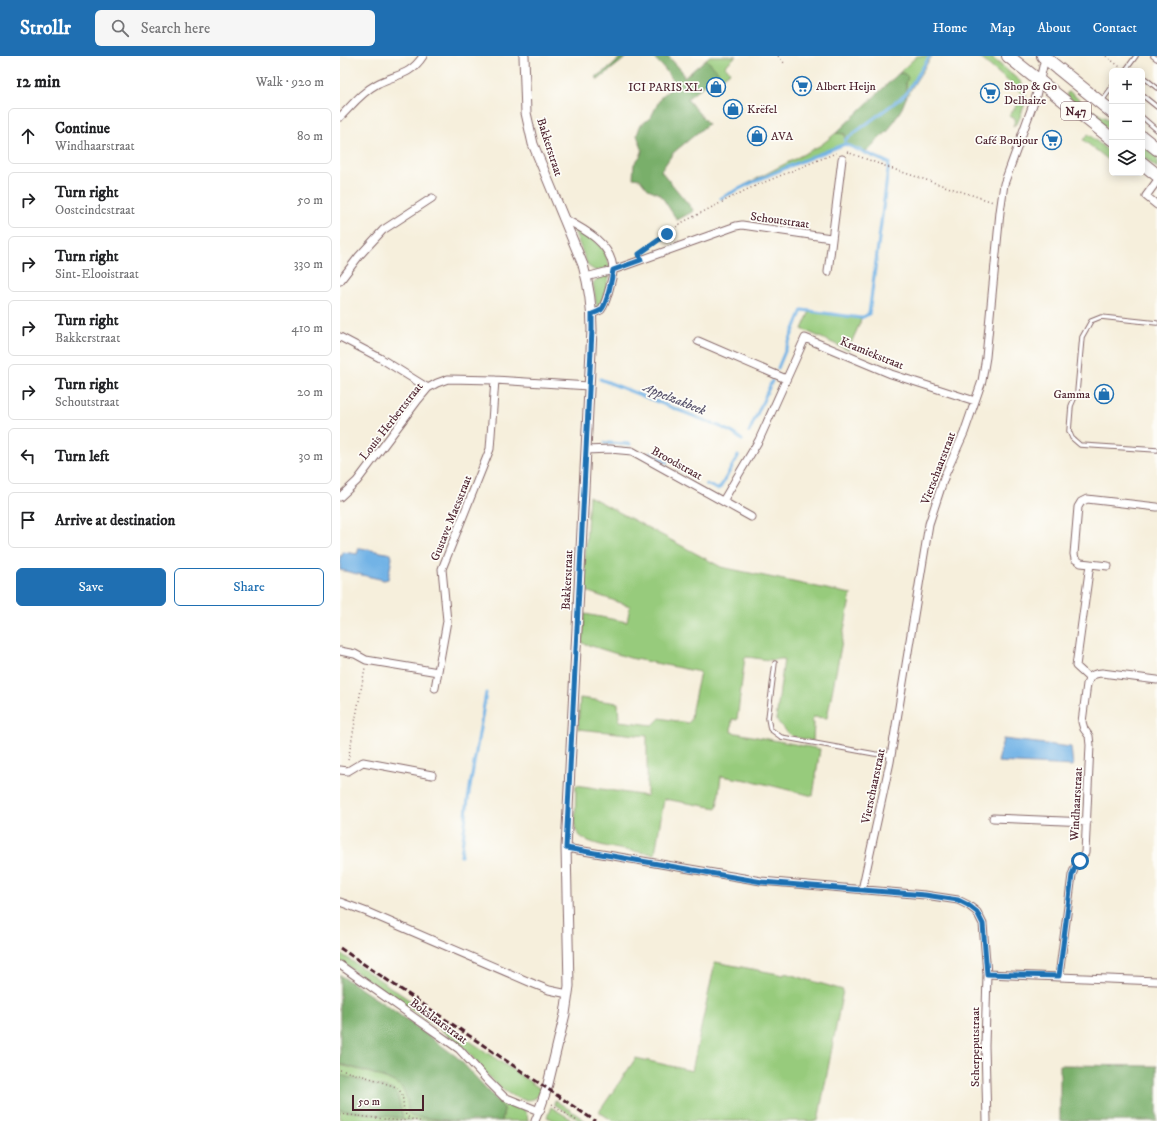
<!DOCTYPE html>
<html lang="en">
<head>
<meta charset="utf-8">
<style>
  :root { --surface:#fff; --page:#f6f6f6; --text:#202124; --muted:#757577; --line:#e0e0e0; --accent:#1f6fb2 }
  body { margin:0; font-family:"IM FELL DW Pica",serif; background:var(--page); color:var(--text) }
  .controls { position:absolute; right:12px; top:12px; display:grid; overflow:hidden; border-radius:6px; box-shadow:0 2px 10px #0003 }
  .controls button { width:36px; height:36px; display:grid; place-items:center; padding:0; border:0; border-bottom:1px solid var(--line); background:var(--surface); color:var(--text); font:20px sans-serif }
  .scale { position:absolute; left:12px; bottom:10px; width:72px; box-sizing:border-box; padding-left:4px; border:2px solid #4a1f2b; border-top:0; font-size:11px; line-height:14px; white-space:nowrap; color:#4a1f2b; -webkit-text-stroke:3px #fdfcf7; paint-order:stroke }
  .stop { position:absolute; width:12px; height:12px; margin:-9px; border:3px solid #1f6fb2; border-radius:50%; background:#fff }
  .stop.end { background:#1f6fb2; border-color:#fff; box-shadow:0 1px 4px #0008 }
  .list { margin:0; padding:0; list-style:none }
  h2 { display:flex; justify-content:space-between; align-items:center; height:52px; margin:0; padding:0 16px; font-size:17px }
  h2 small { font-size:13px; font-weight:400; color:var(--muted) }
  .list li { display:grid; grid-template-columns:26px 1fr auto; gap:12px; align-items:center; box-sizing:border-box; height:56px; margin:0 8px 8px; padding:0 8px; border:1px solid var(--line); border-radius:6px }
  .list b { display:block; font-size:15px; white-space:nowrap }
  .list p { margin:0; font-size:13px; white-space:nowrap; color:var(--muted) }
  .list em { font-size:13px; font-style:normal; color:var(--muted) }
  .actions { display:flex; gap:8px; padding:12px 16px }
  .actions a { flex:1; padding:9px 0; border:1px solid var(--accent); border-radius:6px; text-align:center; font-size:14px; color:var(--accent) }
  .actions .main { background:var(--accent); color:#fff }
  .icon { flex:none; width:22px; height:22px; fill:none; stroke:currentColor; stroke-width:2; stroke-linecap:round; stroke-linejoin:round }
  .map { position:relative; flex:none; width:817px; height:1065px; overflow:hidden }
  header { display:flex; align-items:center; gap:24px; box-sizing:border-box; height:56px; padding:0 20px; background:var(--accent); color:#fff }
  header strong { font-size:19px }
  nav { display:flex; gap:22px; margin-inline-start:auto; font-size:14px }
  .search { width:280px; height:36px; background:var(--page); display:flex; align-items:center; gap:10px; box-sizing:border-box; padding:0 14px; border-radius:6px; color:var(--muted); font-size:15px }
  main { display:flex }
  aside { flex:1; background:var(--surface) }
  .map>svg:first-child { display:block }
  .green { fill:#97cb7b; stroke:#707553 }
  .forest { fill:#79af6b; stroke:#62674b }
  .water { fill:#72b3e6; stroke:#5e6988 }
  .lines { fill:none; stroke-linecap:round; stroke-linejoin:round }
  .stream { stroke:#72b3e6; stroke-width:3 }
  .service-casing { stroke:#866869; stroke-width:5.5 }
  .minor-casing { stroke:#866869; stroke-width:9 }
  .tertiary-casing { stroke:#866869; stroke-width:11 }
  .primary-casing { stroke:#866869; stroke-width:14 }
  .path { stroke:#866869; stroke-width:1.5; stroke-dasharray:1 3; stroke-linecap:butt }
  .service { stroke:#fff; stroke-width:3.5 }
  .minor { stroke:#fff; stroke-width:7 }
  .tertiary { stroke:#fff; stroke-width:9 }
  .primary { stroke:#fff; stroke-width:12 }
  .rail { stroke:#4a1f2b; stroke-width:3; stroke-dasharray:6 3; stroke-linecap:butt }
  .route { stroke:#1f6fb2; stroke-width:5 }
  .labels { text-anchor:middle; stroke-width:3.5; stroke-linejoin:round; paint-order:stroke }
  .shield { fill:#fdfcf7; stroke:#806168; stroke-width:1 }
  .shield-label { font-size:11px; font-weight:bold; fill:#4a1f2b }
  .poi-label { font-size:12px; fill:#4a1f2b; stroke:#fdfcf7; text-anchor:start }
  .street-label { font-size:12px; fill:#4a1f2b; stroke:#fdfcf7 }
  .water-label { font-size:13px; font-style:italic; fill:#58536c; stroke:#fdfcf7 }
</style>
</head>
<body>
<header>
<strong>Strollr</strong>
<div class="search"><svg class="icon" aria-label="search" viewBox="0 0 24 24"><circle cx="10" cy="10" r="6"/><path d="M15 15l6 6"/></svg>Search here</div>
<nav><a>Home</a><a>Map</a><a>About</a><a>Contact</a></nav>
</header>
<main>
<aside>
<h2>12 min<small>Walk · 920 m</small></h2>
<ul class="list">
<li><svg class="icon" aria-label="ahead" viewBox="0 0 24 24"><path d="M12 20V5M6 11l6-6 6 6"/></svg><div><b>Continue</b><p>Windhaarstraat</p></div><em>80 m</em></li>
<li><svg class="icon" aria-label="right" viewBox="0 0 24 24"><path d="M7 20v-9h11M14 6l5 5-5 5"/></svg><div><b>Turn right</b><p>Oosteindestraat</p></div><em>50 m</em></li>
<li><svg class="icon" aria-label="right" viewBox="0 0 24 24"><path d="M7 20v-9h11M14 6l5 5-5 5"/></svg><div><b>Turn right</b><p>Sint-Elooistraat</p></div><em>330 m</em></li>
<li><svg class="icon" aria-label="right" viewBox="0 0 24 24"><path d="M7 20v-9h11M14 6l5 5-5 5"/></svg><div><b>Turn right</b><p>Bakkerstraat</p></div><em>410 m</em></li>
<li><svg class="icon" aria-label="right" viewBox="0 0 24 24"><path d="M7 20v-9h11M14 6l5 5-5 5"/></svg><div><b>Turn right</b><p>Schoutstraat</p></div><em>20 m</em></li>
<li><svg class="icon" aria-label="left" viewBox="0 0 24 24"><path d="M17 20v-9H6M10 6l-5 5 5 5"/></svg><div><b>Turn left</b></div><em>30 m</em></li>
<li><svg class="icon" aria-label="arrive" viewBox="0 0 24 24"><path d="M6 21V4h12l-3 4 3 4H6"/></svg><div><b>Arrive at destination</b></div></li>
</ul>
<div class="actions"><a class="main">Save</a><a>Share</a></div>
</aside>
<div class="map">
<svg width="817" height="1065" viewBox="0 0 817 1065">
  <rect width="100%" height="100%" fill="#fdfcf7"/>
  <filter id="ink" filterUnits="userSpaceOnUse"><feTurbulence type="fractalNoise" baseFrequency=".025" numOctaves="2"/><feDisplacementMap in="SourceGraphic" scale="8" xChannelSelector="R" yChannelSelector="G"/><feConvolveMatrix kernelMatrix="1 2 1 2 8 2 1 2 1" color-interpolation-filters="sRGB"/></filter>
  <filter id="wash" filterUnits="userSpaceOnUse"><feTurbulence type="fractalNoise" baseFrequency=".012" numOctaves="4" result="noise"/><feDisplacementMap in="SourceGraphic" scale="16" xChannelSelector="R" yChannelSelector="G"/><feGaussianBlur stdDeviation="0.9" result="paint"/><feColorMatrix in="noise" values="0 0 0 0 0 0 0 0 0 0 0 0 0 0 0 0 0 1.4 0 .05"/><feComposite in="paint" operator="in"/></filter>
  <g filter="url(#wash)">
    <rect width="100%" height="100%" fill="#f6efdc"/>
    <!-- green -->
    <path class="green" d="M370,0H396L385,10L390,16L382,22L366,3Z
      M577,0H592L574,28L566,42V27L567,21L565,18L561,17L558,18Z
      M638,0H650L681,26L685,34L686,45L678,66L673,70L676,63L669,60L682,42L681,36Z
      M728,36H730L754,56L772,65V76L727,40V37Z
      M496,77L505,78V88L444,112L403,130L481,89Z
      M748,78L772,98V103L770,105L743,84Z
      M802,89L817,101V112L802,100Z
      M234,171L253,183L264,194L270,211L256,215L254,214L248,210L233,172Z
      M270,218L261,250L257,253L253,227L258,222Z
      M470,255L521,262L520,267L508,294L462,273Z
      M249,440L381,511L511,538L498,606L487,662L473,661L472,666L474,667L473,685L451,680L436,664L444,603C440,603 439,603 435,604C429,605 412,601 405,601L397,664L392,663L391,676L480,693L473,740L413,725L381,720L377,752L324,743L315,798C297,796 256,791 243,782C239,780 237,776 235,773L236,729L307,740V680L238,673L240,642L278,647L279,665L313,669L320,662L348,667L351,664L352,653L360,616L290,602L242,587L245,558L287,566L290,550L243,534Z
      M0,897L202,1034C194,1047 185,1045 173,1040C150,1029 138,1003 118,987C103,975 87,964 71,953C47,937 24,921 0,905Z
      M375,906L444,919L445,917L503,934L478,1065H273L259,1056L296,1002L352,1015Z
      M0,1009C13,1012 55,1022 62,1032C67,1038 68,1050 68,1057L71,1060L75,1061L117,1065L0,1064V1054L63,1062L57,1038L53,1034L0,1019Z
      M157,1044C164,1046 180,1049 185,1055C187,1058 188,1062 188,1065H162L164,1053Z
      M215,1044L218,1046L246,1065H240L214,1048Z
      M211,1051L234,1065H216L207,1061Z"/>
    <!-- forest -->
    <path class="forest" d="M280,0H288L258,24L256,21C264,14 276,10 280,0Z
      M312,0H328L342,15L344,22L366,3L379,17L347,43L368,68L333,97L321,115L354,155L337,164L320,138L308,133L300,123L293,122L294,108L301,99L302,93L297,79L300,70L311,61L321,41L336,28L323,11Z
      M561,17L565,18L568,21L566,27V42L562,52L548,75L535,86L531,92L524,96L505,88V78L496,77L558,18Z
      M0,919L50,952L117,1001L157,1044L164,1053L162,1065H117L75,1061L71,1060L68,1057C68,1050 67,1038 62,1032C55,1022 13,1012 0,1008Z
      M720,1009L817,1010V1065H720Z
      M0,1019L53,1034L57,1038L63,1062L0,1054Z"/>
    <!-- water -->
    <path class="water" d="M19,492H21L51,498L52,502L48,523L44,524L0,514V500H2L3,496L17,498Z
      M663,683L731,691L733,710L658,706Z"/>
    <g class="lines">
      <!-- stream -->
      <path class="stream" d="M381,142C421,121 463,104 505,88
        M438,312L462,254L521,262L529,258L549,107L505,88V84L565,39L590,0
        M260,323L381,371L393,377L402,384
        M409,376L432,325
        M265,387L290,388
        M310,397L327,406
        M338,412L355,422
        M366,428L377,433L380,432L398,400
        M121,800L128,743L146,637"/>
    </g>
  </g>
  <g filter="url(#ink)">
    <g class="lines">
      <defs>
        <path id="service" d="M813,0L817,3
          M785,15L796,0
          M802,20L817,32
          M802,39L817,51
          M762,45L772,31
          M802,61L817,74
          M817,267L761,261L751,265L742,281L737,336L731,350L729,375L732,382L740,389L817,394
          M435,607L428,662L430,673L441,681L535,698L551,699"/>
        <path id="minor" d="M0,61C12,49 22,36 37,28C56,18 70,20 83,0
          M817,125L806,140L817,149
          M223,162C244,173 273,188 273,215C273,220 271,225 270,230C268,238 266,247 261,254L252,258
          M488,216L502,103
          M246,221L273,214L396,170L402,169L491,182
          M0,225L19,200L43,174L92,142
          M0,281L40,302L88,332
          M358,285L446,323
          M246,394L270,393L292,395L411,461
          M0,441L17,425L78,344L88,332L97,327L108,323L155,324L249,330
          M383,445L419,384L465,282L551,318L635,345
          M768,510L741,507L735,503L734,498L738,451L741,446L747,443L817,451
          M0,595L15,598L26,604L98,616
          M749,622L736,610L750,508
          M95,632L107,565L102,513L150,393L155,324
          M0,714L8,715L23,706L92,719
          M653,762L747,766
          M226,792L421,825L585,839L618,844L628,849L637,856L643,868L647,918L645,990L647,1065
          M522,834L550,706L589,468L605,419L624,377L642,325L646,301L660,156L664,128L696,40L705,2
          M0,846L27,856L194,928L209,934L228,938
          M0,909L119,993L148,1025L164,1041L199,1055L195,1065
          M647,918L817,925
          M719,920L732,819L735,811L745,797L750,689L749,680L744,673L742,666L747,628C751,619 752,618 762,617L817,624"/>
        <path id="tertiary" d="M184,0L186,57L193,88L243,209C249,230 252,252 252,274L226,792L229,930L225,958L207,1032L199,1055"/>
        <path id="primary" d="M668,0L772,83
          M703,0L772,56
          M802,81L817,93
          M802,107L817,119"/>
      </defs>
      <!-- service casing -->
      <use href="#service" class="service-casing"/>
      <!-- minor casing -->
      <use href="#minor" class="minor-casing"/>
      <!-- tertiary casing -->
      <use href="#tertiary" class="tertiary-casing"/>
      <!-- primary casing -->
      <use href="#primary" class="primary-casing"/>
      <!-- path -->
      <path class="path" d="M438,0L445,8
        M766,0L780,11
        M507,96L553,113L653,146
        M307,192L343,166L408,133L476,105L496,97
        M8,704L25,612
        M0,1014C16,1018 32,1022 47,1028C50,1029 54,1030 56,1031C71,1042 53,1062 80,1065
        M212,1048L237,1065
        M0,1058L62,1065L69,1063"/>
      <!-- service -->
      <use href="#service" class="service"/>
      <!-- minor -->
      <use href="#minor" class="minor"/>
      <!-- tertiary -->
      <use href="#tertiary" class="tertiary"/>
      <!-- primary -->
      <use href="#primary" class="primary"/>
      <!-- rail -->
      <path class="rail" d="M0,892L255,1065"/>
    </g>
  </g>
  <g class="lines" filter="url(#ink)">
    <!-- route -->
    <path class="route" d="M327,178L299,198L301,204L273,214C272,222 267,249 261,254C258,256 255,257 252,258V274L226,792L422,826L585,839L618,844L628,849L637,856L643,868L647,918L719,920L732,819L735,811L740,805"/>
  </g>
  <!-- icons -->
  <defs>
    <symbol id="supermarket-ring" viewBox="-11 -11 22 22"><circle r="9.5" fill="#fdfcf7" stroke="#1f6fb2" stroke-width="1.5"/><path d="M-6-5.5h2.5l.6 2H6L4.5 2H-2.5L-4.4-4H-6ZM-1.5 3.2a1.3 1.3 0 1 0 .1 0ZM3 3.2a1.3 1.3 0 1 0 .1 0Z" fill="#1f6fb2"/></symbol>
    <symbol id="shop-ring" viewBox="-11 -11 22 22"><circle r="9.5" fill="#fdfcf7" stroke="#1f6fb2" stroke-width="1.5"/><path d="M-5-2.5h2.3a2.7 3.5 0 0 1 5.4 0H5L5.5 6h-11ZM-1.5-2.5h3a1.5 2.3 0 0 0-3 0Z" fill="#1f6fb2"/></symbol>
  </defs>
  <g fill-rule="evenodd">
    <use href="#supermarket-ring" x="451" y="19" width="22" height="22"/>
    <use href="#shop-ring" x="365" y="20" width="22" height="22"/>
    <use href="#supermarket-ring" x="639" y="26" width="22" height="22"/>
    <use href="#shop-ring" x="382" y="42" width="22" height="22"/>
    <use href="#shop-ring" x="406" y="69" width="22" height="22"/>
    <use href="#supermarket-ring" x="701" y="73" width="22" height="22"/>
    <use href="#shop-ring" x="753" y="327" width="22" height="22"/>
  </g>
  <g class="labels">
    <!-- shield labels -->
    <rect class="shield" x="721" y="46" width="30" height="18" rx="3"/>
    <g class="shield-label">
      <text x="736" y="59">N47</text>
    </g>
    <!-- poi labels -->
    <g class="poi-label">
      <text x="476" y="34">Albert Heijn</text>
      <text x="664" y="34">Shop &amp; Go<tspan x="664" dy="14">Delhaize</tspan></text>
      <text x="362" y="35" text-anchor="end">ICI PARIS XL</text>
      <text x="407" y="57">Krëfel</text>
      <text x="431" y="84">AVA</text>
      <text x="698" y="88" text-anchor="end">Café Bonjour</text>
      <text x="750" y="342" text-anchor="end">Gamma</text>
    </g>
    <!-- street labels -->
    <g class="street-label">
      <text transform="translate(210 91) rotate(72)" y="4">Bakkerstraat</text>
      <text transform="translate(440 164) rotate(8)" y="4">Schoutstraat</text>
      <text transform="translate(532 297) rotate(22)" y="4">Kramiekstraat</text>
      <text transform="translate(51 365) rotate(-52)" y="4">Louis Herbertstraat</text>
      <text transform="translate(337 407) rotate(29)" y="4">Broodstraat</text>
      <text transform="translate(598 412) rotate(-69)" y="4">Vierschaarstraat</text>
      <text transform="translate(111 462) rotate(-68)" y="4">Gustave Maesstraat</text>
      <text transform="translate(227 524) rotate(-87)" y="4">Bakkerstraat</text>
      <text transform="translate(533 730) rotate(-78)" y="4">Vierschaarstraat</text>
      <text transform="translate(736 748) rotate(-87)" y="4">Windhaarstraat</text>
      <text transform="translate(99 965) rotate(36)" y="4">Bokslaarstraat</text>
      <text transform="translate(635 991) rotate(-90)" y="4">Scherpeputstraat</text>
    </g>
    <!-- water labels -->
    <g class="water-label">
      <text transform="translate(335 342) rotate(22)" y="5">Appelzakbeek</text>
    </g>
  </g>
</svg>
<div class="controls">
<button>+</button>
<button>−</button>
<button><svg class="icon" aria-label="layers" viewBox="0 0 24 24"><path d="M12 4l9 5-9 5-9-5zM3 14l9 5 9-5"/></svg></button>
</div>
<div class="scale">50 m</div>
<div class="stop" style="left:740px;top:805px"></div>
<div class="stop end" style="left:327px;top:178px"></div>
</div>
</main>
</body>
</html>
